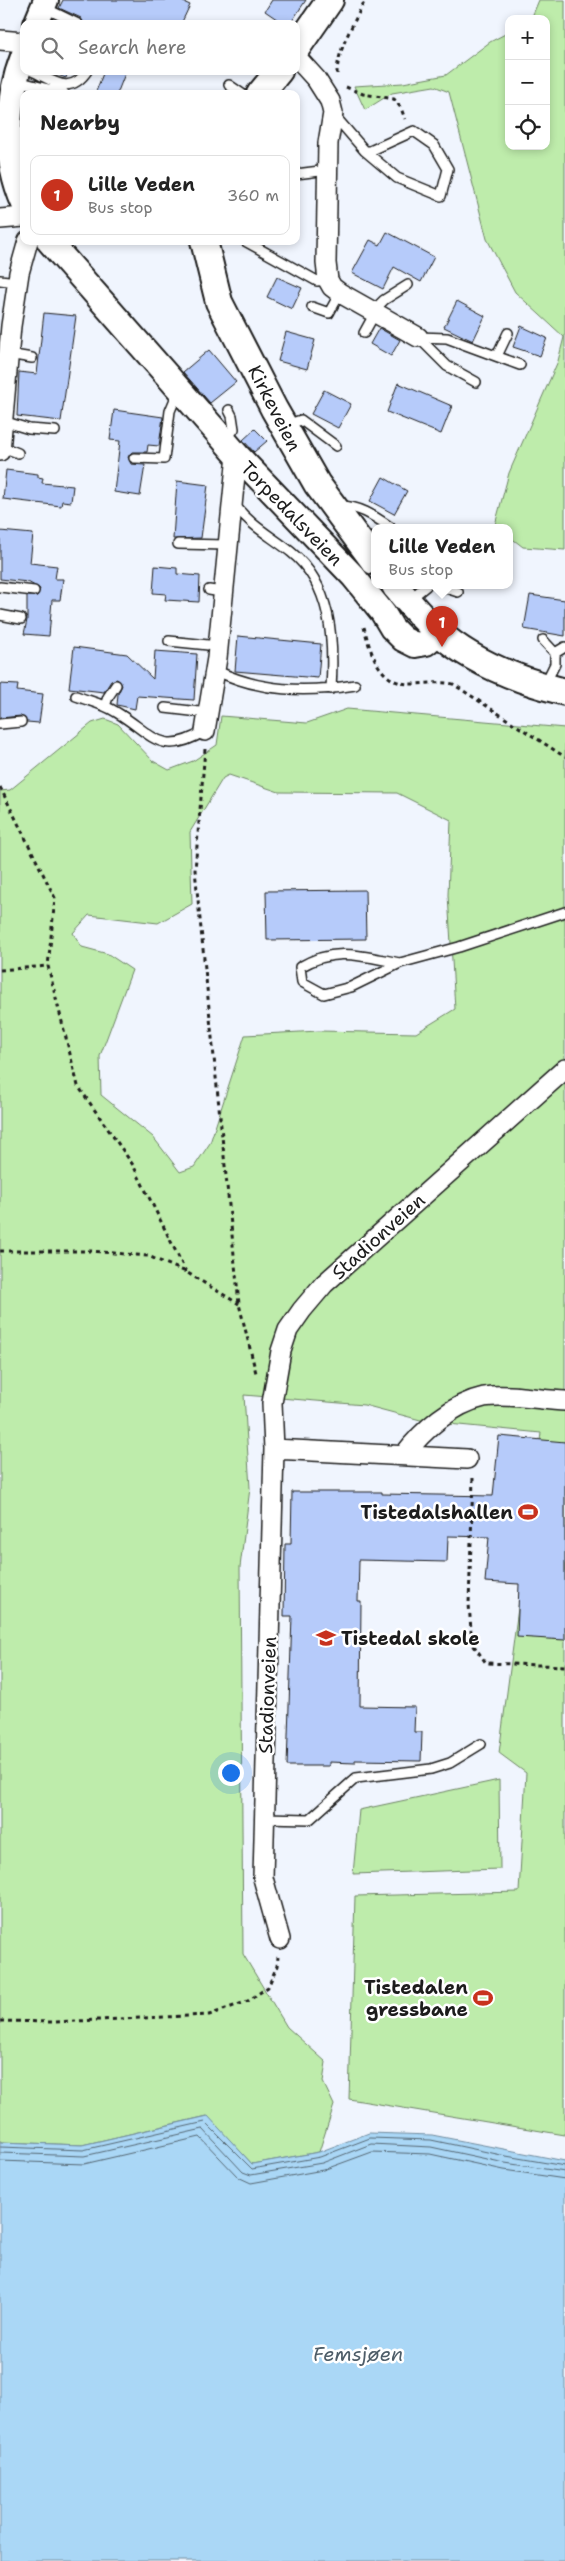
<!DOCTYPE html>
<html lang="en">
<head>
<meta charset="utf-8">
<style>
  :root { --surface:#fff; --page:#f6f6f6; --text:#222; --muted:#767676; --line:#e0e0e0; --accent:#c8321e }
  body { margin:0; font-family:"Shantell Sans",sans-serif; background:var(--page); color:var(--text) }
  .controls { position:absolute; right:15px; top:15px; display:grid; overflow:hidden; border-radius:10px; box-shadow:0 2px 8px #0003 }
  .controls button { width:45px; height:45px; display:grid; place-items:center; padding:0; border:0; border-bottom:1px solid var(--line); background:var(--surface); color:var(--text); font:25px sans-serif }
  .you { position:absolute; left:230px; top:1772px; width:18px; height:18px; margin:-12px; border:4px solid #fff; border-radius:50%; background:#1a73e8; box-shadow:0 0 0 8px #1a73e833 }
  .badge { display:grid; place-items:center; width:32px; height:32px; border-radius:50%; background:var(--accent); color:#fff; font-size:16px; font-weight:700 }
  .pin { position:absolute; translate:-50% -41px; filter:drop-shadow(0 1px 2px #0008) }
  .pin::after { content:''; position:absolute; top:26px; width:18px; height:15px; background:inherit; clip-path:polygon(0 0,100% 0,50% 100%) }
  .popup { position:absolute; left:371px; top:524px; width:142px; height:65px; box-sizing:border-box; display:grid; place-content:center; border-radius:10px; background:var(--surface); filter:drop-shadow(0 1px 4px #0005); font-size:16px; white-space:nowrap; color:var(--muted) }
  .popup b { font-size:19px; color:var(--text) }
  .popup::after { content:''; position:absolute; left:50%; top:100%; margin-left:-10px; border:10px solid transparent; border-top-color:var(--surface) }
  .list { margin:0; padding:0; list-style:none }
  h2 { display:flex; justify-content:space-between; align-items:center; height:65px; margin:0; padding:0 20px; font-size:21px }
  h2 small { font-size:16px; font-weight:400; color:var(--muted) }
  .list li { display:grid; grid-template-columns:32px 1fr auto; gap:15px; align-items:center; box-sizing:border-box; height:80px; margin:0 10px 10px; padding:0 10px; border:1px solid var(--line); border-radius:10px }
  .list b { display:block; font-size:19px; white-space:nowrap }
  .list p { margin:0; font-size:16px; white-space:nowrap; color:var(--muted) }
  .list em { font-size:16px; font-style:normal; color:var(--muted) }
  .icon { flex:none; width:28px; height:28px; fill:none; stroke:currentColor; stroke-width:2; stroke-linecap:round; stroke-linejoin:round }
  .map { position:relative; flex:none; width:565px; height:2561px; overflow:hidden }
  .search { position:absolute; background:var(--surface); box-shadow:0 2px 8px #0003; left:20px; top:20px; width:280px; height:55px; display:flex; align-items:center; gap:12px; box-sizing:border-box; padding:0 18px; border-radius:10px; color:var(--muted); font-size:19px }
  .panel { position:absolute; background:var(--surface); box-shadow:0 2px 8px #0003; left:20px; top:90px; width:280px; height:155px; border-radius:10px }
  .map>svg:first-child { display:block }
  .green { fill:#beecab; stroke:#6d8464; fill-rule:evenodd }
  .water { fill:#aad7f6; stroke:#718c9f }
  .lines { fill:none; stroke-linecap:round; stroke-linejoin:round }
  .shore { stroke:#556773; stroke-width:1 }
  .building { fill:#b6cbfa; stroke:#1c1c1c }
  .service-casing { stroke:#1c1c1c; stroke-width:12 }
  .minor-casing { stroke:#1c1c1c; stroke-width:22 }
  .tertiary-casing { stroke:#1c1c1c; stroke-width:28 }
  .secondary-casing { stroke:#1c1c1c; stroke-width:30 }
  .path { stroke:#1c1c1c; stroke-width:3; stroke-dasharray:4 4; stroke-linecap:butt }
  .service { stroke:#fff; stroke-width:9 }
  .minor { stroke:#fff; stroke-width:19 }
  .tertiary { stroke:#fff; stroke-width:24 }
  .secondary { stroke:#fff; stroke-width:26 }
  .labels { text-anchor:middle; stroke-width:5; stroke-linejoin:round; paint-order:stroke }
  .street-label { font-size:19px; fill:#1c1c1c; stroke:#fff }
  .poi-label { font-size:19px; font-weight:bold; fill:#1c1c1c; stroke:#fff; text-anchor:end }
  .water-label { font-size:20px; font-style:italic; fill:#4e5d68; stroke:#fff }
</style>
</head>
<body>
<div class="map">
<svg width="565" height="2561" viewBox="0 0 565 2561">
  <rect width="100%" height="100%" fill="#f0f5fe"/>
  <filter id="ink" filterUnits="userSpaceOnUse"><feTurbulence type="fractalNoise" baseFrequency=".02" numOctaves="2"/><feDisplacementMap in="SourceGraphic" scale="10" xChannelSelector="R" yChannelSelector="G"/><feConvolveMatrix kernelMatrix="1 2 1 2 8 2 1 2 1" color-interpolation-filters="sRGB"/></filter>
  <g filter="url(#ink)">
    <!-- green -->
    <path class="green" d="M539,0H565V550L523,547L510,537V528H499L495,525L509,473L558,361L564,337L515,292L487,239L449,92L434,86L392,93L365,110L354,86L403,83L446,75L490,42L509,32V146H546V19H531Z
      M347,709L565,728V2135L349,2099L355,1896L519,1892L526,1773L499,1753L541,1433L428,1422L364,1405L244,1395L250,1488L240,1567L243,1954L287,2027L326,2062L323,2082L334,2105L319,2152L252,2164L207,2116L82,2145L0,2142V791L10,790L92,723L105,719L118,724L153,761L169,770L193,761L217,745L221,716L307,723ZM229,775L279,792L397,793L451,820L448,895L455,1009L416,1033L319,1031L245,1035L210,1143L194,1167L180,1172L153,1137L101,1095L100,1056L132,970L108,954L82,947L73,933L89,915L158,923L192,904L190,832L223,778Z
      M499,1780L500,1869L353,1874L359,1810Z"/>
    <!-- water -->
    <path class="water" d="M208,2116L252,2164L319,2152L369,2133L432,2135L565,2161V2561H0V2142L82,2145Z"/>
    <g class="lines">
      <!-- shore -->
      <path class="shore" d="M0,2147L83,2150L205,2122L252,2169L320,2157L370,2138L431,2140L506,2156L565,2166
        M0,2153L84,2156L203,2129L243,2172L251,2175L322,2163L371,2144L431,2147L505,2163L565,2172
        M0,2161L84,2164L200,2137L238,2177L251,2183L323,2170L372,2152L430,2154L504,2170L565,2179"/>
    </g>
    <!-- building -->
    <path class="building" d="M63,0H179L190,5L181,24H84L81,18L59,8Z
      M272,0H306L290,24H284L265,11Z
      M47,71H68L66,78Z
      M104,71H126L117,94H95Z
      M387,232L434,257L421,282L394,267L383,289L352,273L370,240L380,245Z
      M277,277L302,288L292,309L267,297Z
      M457,301L485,316L473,341L444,327Z
      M44,313L76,316L61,421L17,416L19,372L37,374Z
      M521,326L547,338L540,356L513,347Z
      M379,328L400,340L391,356L370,344Z
      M286,332L315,340L307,369L278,361Z
      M209,350L236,382L210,403L183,372Z
      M398,383L452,406L441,434L387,412Z
      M324,390L351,404L338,428L311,414Z
      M114,410L163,417L159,446L148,445L147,452H132L128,457L131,464L145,465L140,496L114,492L120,441L110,440Z
      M255,429L267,441L254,452L243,440Z
      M6,470L38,474V477L43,478L42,483L73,486L71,502L62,501L61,506L3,499Z
      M383,477L407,491L394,514L370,501Z
      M177,481L208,485L201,538L173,539Z
      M0,531L33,534L30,563L57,566L55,579H63L60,600H52L49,636L24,634L27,620V596H37L40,589L28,582L0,579Z
      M155,566L177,568V574L200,576L199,602L165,600L166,594L153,593Z
      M530,595L565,600V636L524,629Z
      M238,636L321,644L318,678L235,671Z
      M74,647L127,654L153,679L155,651L197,654L194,700L137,696L135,709L117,705L118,694L122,685L117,679L111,681L104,692L69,688Z
      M0,684L18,685L17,691L43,694L39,723L27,722L21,716L0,718Z
      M365,890L366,939L267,940L266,891Z
      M499,1436L565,1442V1640L517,1637L519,1584L485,1582L489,1537L448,1536L447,1562L359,1560L358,1601H361L360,1706L415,1707L414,1732H422L421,1761L355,1760V1763L329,1762V1766H287L292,1616H284L285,1544H291L292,1492H382V1494L493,1496Z"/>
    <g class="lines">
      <defs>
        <path id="service" d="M43,7L78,24
          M32,71C54,81 70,96 87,71
          M17,81L64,93
          M229,85L242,94
          M333,114L365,151L397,178L441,196L448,169L434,145L414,131L370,151H365
          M296,174L328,170
          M245,241L317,281L328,280
          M0,280L17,282
          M312,307L329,313L340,293
          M373,311L384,300L408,285
          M364,333L375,313
          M418,337L447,338L520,365
          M418,337L447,366L476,382
          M8,354L32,358
          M497,356L508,333
          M3,421L29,429L55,431
          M286,425L301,420L336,446
          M225,441L234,429L232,416L229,410
          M0,446L18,453
          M134,458L164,459L170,411L178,392
          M233,503C252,527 268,534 291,552C332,585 334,640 331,689
          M339,506C358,505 374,516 390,527
          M178,544L227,545
          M440,586L458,592
          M0,587L34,591
          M209,590L222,592
          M410,599L426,586
          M0,615L21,619
          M543,640L555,653V664L545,684
          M169,641L218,646
          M555,653L565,647
          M215,670C260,692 306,693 355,685
          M76,696C89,701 104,704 116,712C153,734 160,758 205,731
          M105,706L108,697L116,685
          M165,708L208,713
          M0,724L21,722
          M400,963C362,956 335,946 300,967L302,982L324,994L351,987L400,963L459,947L565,912
          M264,1818L310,1819L356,1778L431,1769L450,1763L481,1744"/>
        <path id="minor" d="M0,40L24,42
          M296,57L316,79L330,101L333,113L328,143L326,263L328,280L332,287L340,293L418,337
          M0,219L24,217
          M0,451L11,326L19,273L28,241
          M205,731L217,658L237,455
          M274,1449L467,1459
          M404,1455C423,1430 452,1404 484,1397C507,1393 541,1400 565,1401
          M280,1939L263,1878L274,1449L272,1403L281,1351L288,1330L302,1310L324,1284L565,1069"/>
        <path id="tertiary" d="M36,24L46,0
          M24,54C5,102 3,156 24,204
          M49,241L237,455L353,576L383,613L392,628L403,639L415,645L426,643L438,633"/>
        <path id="secondary" d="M296,49L330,0
          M260,94L279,71
          M204,241L219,302L274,409L317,484L374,561
          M395,586C408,601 421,618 437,631C471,662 521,681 565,692"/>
      </defs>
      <!-- service casing -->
      <use href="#service" class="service-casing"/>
      <!-- minor casing -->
      <use href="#minor" class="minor-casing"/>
      <!-- tertiary casing -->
      <use href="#tertiary" class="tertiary-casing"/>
      <!-- secondary casing -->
      <use href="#secondary" class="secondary-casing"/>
      <!-- path -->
      <path class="path" d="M337,74C337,49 355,22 365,0
        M346,87L363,94L394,99L401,108L405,119
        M364,627C370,651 379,684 410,684C425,684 438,681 453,684L565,757
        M205,749L195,870L239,1304L256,1373
        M0,787L55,898L48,966L78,1086L133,1165L186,1272
        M0,970L48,966
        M0,1251H91L148,1256L186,1272L239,1304
        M473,1478L469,1604L472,1643L486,1663L565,1666
        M0,2021L54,2022L209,2015L248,2001L268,1987L277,1966L278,1957"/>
      <!-- service -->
      <use href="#service" class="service"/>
      <!-- minor -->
      <use href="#minor" class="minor"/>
      <!-- tertiary -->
      <use href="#tertiary" class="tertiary"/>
      <!-- secondary -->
      <use href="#secondary" class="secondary"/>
    </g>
  </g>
  <!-- icons -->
  <defs>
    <symbol id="stadium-bare" viewBox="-9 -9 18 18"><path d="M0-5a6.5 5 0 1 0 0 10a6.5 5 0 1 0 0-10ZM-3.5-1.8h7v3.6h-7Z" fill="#c8321e" stroke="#fff" stroke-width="2.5" paint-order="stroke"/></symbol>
    <symbol id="school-bare" viewBox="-9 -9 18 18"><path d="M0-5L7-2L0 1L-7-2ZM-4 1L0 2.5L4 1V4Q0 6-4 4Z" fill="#c8321e" stroke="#fff" stroke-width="2.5" paint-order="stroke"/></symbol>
  </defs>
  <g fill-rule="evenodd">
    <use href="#stadium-bare" x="514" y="1498" width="28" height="28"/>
    <use href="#school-bare" x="312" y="1624" width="28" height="28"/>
    <use href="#stadium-bare" x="469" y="1984" width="28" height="28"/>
  </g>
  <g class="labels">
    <!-- street labels -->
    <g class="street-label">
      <text transform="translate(275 408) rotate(63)" y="7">Kirkeveien</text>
      <text transform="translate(292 513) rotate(46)" y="7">Torpedalsveien</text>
      <text transform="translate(378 1236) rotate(-42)" y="7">Stadionveien</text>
      <text transform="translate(267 1695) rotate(-88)" y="7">Stadionveien</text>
    </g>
    <!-- poi labels -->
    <g class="poi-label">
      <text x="513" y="1519">Tistedalshallen</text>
      <text x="341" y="1645" text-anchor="start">Tistedal skole</text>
      <text x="468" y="1994">Tistedalen<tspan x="468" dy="22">gressbane</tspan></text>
    </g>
    <!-- water labels -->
    <g class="water-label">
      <text x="358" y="2361">Femsjøen</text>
    </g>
  </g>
</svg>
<div class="controls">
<button>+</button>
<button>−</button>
<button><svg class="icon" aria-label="locate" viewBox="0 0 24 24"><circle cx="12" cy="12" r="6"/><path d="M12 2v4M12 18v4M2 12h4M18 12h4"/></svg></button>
</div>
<div class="you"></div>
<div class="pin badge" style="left:442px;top:647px">1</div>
<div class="popup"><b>Lille Veden</b>Bus stop</div>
<div class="search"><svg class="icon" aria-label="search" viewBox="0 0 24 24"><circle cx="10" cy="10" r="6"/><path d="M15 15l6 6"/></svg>Search here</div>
<section class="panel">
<h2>Nearby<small></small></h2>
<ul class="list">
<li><span class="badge">1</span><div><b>Lille Veden</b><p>Bus stop</p></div><em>360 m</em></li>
</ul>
</section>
</div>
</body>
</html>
